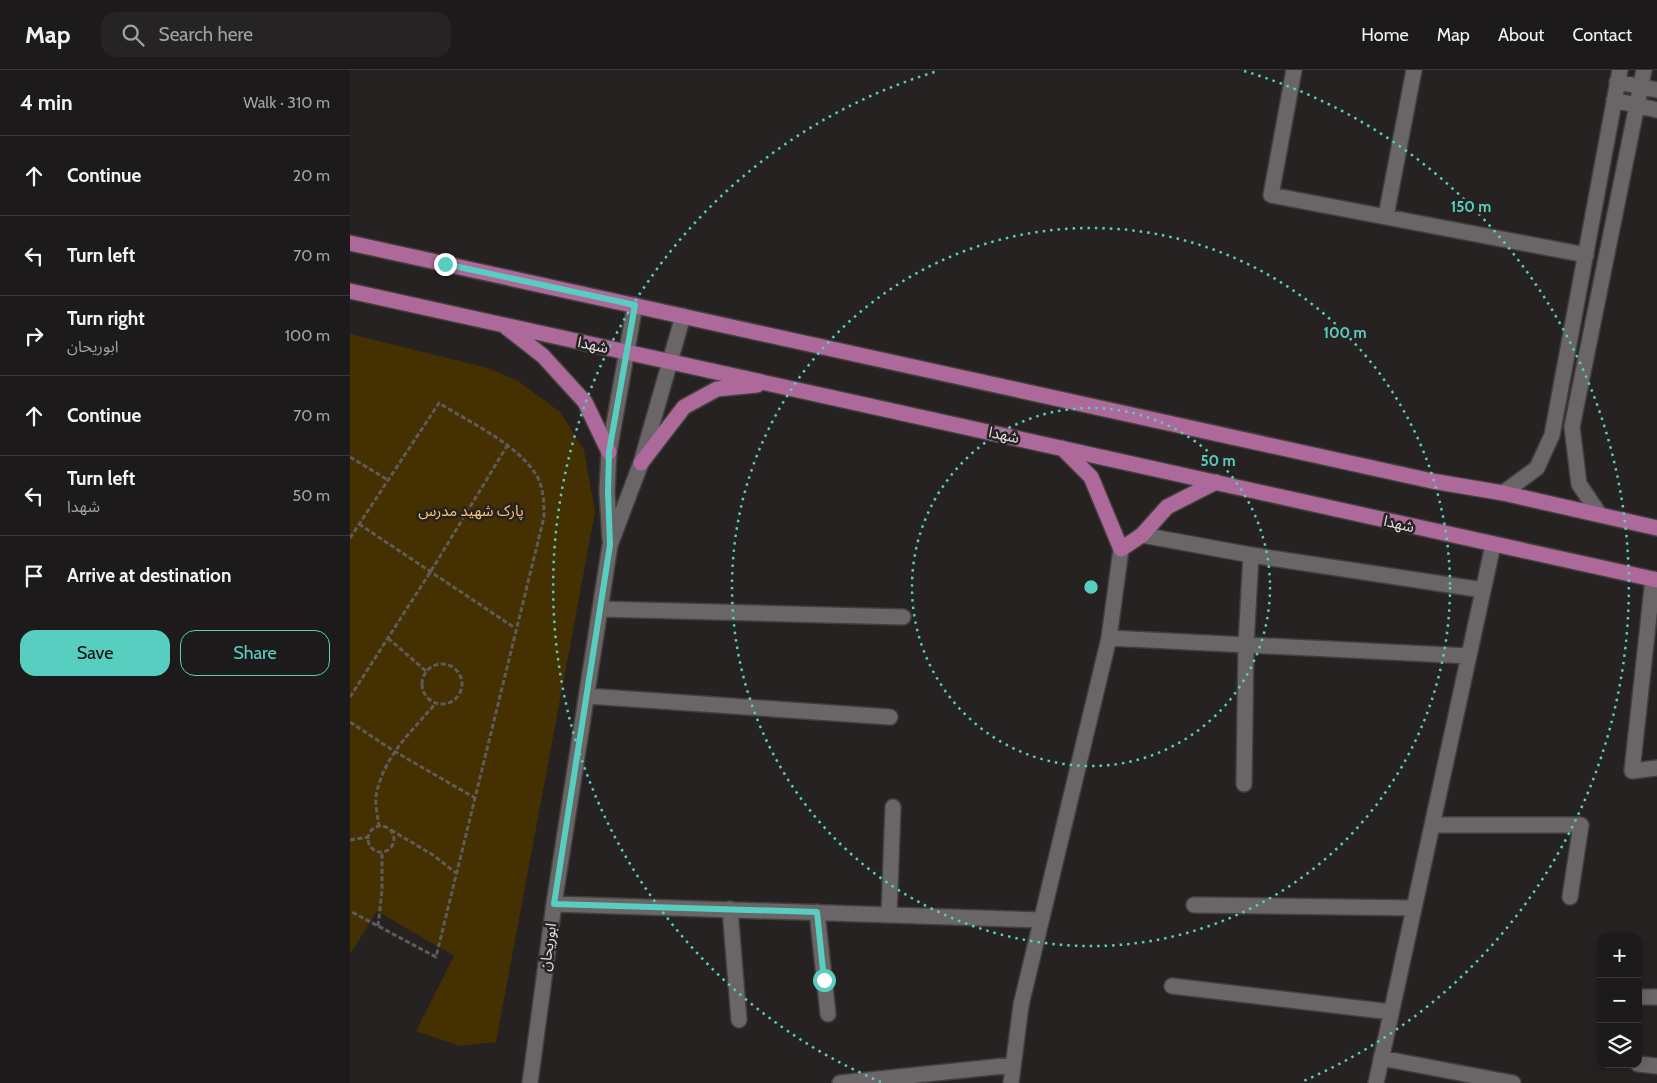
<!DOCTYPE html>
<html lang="en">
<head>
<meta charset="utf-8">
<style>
  :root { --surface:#1c1a1a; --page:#252323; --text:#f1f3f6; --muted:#a0a1a2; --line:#3a3839; --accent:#58cec0 }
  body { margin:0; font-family:Cabin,"Noto Sans Arabic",sans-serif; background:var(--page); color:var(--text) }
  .controls { position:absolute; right:15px; bottom:15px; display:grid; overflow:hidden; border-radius:10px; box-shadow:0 2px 12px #0003 }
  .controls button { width:45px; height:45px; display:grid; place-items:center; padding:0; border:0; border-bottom:1px solid var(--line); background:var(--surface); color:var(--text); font:25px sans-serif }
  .stop { position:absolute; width:15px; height:15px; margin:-11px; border:4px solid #58cec0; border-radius:50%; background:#fff }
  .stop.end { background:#58cec0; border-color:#fff; box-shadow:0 1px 5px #0008 }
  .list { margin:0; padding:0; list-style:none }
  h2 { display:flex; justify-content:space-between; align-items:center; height:65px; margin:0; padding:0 20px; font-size:21px }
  h2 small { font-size:16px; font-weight:400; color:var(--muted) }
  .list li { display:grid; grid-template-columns:32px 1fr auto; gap:15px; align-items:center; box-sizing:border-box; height:80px; padding:0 20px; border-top:1px solid var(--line) }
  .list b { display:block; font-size:19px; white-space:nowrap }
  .list p { margin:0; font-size:16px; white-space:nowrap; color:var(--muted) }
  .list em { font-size:16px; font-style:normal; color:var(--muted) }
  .actions { display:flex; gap:10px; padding:15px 20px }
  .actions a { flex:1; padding:11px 0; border:1px solid var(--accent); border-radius:15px; text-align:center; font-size:18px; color:var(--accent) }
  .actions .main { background:var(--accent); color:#111 }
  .icon { flex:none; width:28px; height:28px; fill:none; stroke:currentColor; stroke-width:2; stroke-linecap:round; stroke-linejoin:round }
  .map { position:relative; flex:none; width:1307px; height:1013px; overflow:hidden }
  header { display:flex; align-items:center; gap:30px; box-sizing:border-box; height:70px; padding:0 25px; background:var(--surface); border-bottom:1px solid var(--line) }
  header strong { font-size:24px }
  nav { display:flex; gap:28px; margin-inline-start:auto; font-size:18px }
  .search { width:350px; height:45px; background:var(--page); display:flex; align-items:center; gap:12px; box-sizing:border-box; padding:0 18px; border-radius:15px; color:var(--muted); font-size:19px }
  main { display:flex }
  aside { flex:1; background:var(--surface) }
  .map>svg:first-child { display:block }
  .green { fill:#453002 }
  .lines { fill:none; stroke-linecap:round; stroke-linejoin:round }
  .minor-casing { stroke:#413e3e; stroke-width:18 }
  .major-casing { stroke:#413e3e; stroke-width:18 }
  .path { stroke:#5f5b5b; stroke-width:3; stroke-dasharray:5 2.5; stroke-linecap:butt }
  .minor { stroke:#6a6566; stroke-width:15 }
  .major { stroke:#ac6999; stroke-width:15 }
  .route { stroke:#58cec0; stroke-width:6 }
  .ring { fill:none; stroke:#58cec0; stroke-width:2.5; stroke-dasharray:2.5 5 }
  .labels { text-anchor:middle; stroke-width:5; stroke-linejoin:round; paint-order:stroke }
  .street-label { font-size:15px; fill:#e1dede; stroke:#262222 }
  .park-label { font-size:15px; fill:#f9c86b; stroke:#262222 }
  .centre { fill:#58cec0; stroke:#262222; stroke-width:2.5 }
  .ring-label { font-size:15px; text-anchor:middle; font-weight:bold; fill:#58cec0; stroke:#262222; stroke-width:5; stroke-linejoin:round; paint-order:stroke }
</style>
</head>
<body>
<header>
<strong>Map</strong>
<div class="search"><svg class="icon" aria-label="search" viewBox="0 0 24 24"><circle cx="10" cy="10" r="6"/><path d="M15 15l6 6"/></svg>Search here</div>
<nav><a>Home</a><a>Map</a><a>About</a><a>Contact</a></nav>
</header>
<main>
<aside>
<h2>4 min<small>Walk · 310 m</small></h2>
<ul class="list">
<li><svg class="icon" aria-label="ahead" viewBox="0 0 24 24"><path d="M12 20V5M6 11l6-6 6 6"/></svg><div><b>Continue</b></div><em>20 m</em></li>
<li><svg class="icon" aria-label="left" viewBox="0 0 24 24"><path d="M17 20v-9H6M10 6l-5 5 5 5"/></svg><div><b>Turn left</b></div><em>70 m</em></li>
<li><svg class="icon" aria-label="right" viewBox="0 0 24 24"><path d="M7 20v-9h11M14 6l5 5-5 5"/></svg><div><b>Turn right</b><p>ابوریحان</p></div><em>100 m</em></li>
<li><svg class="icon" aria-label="ahead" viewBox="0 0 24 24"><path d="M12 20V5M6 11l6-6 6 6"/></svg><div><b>Continue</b></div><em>70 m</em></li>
<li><svg class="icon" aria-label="left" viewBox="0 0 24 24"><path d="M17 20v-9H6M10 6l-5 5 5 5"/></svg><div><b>Turn left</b><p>شهدا</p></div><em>50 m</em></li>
<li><svg class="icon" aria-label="arrive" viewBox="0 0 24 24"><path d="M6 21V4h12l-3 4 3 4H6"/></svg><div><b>Arrive at destination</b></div></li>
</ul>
<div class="actions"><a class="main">Save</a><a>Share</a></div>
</aside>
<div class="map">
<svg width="1307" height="1013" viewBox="0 0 1307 1013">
  <rect width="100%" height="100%" fill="#262222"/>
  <!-- green -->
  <path class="green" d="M0,264L138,298L168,311L210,342L234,380L245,442L146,972L110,976L66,961L104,886L27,841L0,884Z"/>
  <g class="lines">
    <defs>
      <path id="minor" d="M944,0L921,125L1236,185
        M1267,12L1307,20
        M1264,30L1307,40
        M1036,146L1064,0
        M1153,423L1187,398L1202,365L1270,0
        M1250,445L1229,414L1222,357L1294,0
        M792,465L901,485L1133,520
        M260,469L257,421L259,382L285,235
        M1303,509L1282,701L1307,698
        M250,539L553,547
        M759,568L1119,586
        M237,626L540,647
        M894,714L896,575L901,485
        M1082,755H1231L1220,827
        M204,834L691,850
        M844,835L1064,838
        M380,839L389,950
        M467,842L478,944
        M539,845L543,737
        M822,916L1041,942
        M1293,927H1307
        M1031,988L1163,1013
        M1288,994L1307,996
        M180,1013L204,834L260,475L291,393L333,246
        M490,1013L663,995
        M661,1013L671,935L759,568L771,479
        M1026,1013L1143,475"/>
      <path id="major" d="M0,173L1082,411L1153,423L1307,458
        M0,221L1307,510
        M156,257L193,286L235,332L259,382
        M712,378L741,407L771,479L792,465L817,437L866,412
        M291,393L334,337L367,319L407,315"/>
    </defs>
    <!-- minor casing -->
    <use href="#minor" class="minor-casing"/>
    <!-- major casing -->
    <use href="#major" class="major-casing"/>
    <!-- path -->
    <path class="path" d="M0,387L38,410
      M9,454L165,558
      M0,468L89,333C119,352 165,373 185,403C194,416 194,433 194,447L86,887L0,841
      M38,568L77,602
      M72 614a20 20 0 1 1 40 0a20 20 0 1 1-40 0Z
      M0,627L81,501L157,376
      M0,652L44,681L125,728
      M18 769a13 13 0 1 1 26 0a13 13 0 1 1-26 0Z
      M29,757C28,747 25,736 26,726C33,687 61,662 86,633
      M41,760L83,785L106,803
      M0,770L19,767
      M28,856L32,821V782"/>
    <!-- minor -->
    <use href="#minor" class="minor"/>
    <!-- major -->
    <use href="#major" class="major"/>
  </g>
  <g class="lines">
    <!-- route -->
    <path class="route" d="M95,194L285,235L259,382L258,421L260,475L204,834L467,842L474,910"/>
  </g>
  <!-- distance rings -->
  <g class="ring">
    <circle cx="741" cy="517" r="179"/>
    <circle cx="741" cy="517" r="359"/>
    <path d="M531 1012A538 538 0 0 1 588 1M894 1A538 538 0 0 1 951 1012"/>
  </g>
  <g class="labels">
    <!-- street labels -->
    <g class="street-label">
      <text transform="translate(243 275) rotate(12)" y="5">شهدا</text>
      <text transform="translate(654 365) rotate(12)" y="5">شهدا</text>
      <text transform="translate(1049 454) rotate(13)" y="5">شهدا</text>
      <text transform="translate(198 877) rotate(-82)" y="5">ابوریحان</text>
    </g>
    <!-- park labels -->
    <g class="park-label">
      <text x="121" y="446">پارک شهید مدرس</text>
    </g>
  </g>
  <circle cx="741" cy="517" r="8" class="centre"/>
  <g class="ring-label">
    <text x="1121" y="142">150 m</text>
    <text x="995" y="268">100 m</text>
    <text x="868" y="396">50 m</text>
  </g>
</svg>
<div class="controls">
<button>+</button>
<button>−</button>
<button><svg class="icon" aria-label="layers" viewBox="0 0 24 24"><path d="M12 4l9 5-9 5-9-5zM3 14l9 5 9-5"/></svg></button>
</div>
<div class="stop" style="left:474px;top:910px"></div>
<div class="stop end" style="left:95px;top:194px"></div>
</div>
</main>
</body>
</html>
